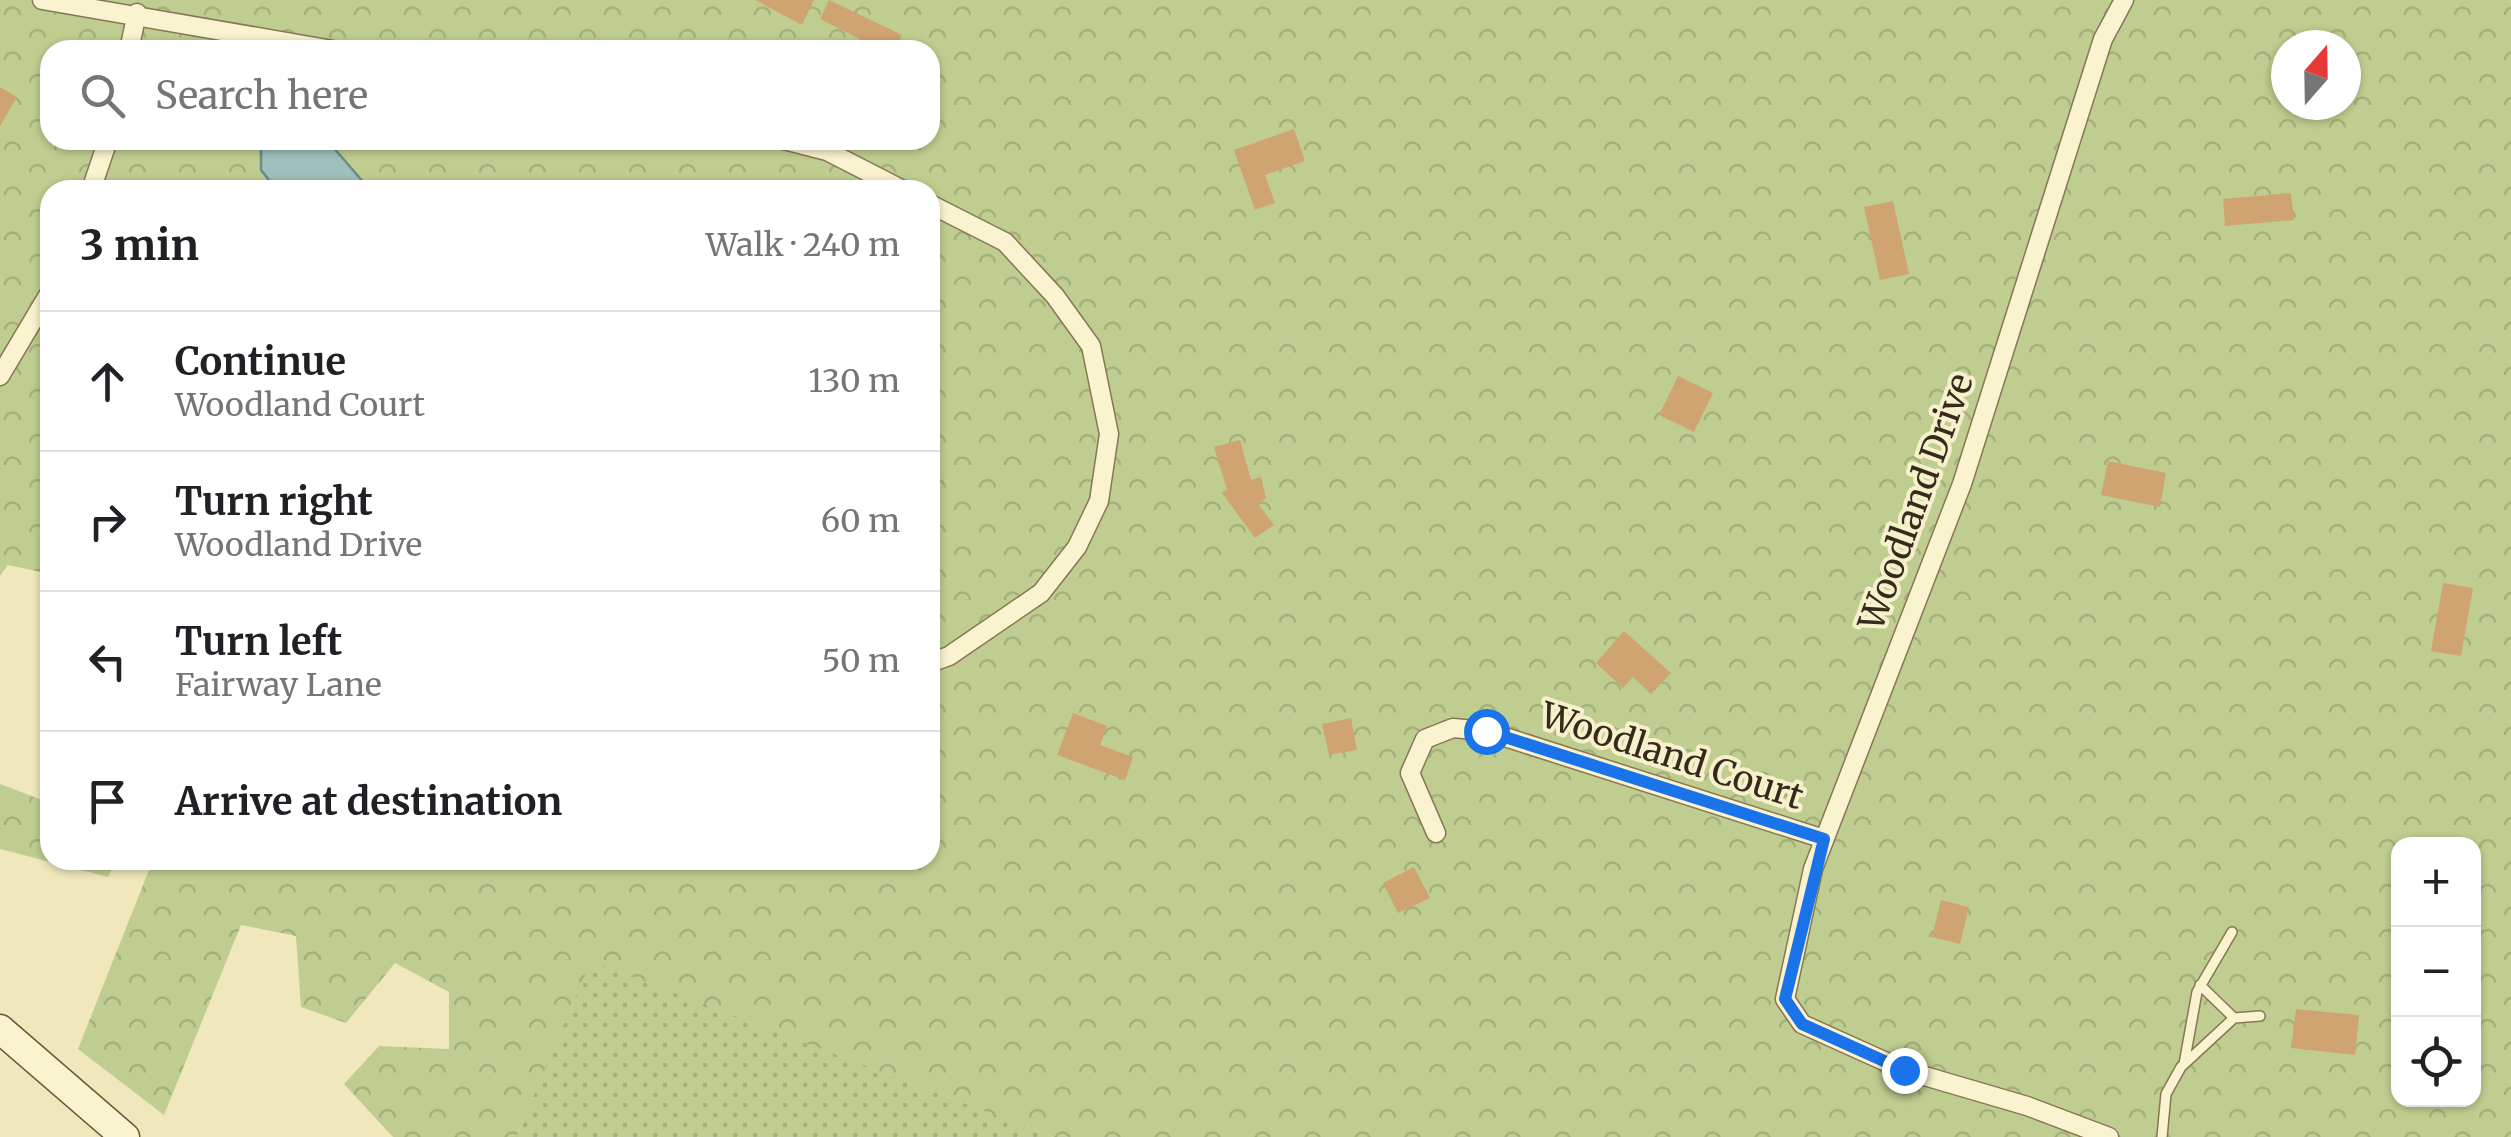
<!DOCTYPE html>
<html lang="en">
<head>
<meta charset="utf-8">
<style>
  :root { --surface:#fff; --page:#f6f6f6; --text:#202124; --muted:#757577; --line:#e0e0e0 }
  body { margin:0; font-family:Merriweather,serif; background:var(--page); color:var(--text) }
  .controls { position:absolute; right:30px; bottom:30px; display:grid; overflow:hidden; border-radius:20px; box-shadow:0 2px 8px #0004 }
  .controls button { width:90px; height:90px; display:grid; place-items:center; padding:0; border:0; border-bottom:2px solid var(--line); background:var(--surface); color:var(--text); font:50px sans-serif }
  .compass { position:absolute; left:2271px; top:30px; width:90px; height:90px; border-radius:50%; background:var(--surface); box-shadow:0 2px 8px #0004; rotate:20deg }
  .stop { position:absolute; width:30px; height:30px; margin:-22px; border:8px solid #1a73e8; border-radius:50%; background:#fff }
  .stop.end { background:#1a73e8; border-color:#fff; box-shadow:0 2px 10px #0008 }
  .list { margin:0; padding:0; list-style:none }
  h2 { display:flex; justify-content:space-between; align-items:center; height:130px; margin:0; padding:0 40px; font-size:42px }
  h2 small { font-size:32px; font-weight:400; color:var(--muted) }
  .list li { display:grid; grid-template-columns:65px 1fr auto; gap:30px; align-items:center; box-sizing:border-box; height:140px; padding:0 40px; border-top:2px solid var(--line) }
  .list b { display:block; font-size:38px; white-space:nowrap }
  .list p { margin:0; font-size:32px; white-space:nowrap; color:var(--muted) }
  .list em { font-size:32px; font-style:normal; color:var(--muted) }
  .icon { flex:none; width:55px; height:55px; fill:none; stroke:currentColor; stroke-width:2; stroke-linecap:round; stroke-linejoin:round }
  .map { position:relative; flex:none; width:2511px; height:1137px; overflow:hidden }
  .search { position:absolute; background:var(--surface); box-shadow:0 2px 8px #0004; left:40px; top:40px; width:900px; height:110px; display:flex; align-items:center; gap:25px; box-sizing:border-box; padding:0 35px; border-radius:30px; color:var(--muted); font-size:38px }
  .panel { position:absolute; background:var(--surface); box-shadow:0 2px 8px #0004; left:40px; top:180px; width:900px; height:690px; border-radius:30px }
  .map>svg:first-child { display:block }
  .green { fill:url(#green-dots) }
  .forest { fill:url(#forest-crowns); fill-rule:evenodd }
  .water { fill:#a0c0bb; stroke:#688e89; stroke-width:2.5 }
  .building { fill:#d0a470 }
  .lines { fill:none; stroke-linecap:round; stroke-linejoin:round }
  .lane-casing { stroke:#887655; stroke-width:12 }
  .street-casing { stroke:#887655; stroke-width:21 }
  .secondary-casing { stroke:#695738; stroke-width:31 }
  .lane { stroke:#faf3cf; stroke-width:9 }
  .street { stroke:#faf3cf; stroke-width:18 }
  .secondary { stroke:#faf3cf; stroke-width:28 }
  .route { stroke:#1a73e8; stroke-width:12 }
  .labels { text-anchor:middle; stroke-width:8; stroke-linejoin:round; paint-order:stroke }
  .street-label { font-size:35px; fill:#362b1b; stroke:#f7f0cc }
</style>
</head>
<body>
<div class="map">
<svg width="2511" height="1137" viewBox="0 0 2511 1137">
  <defs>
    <pattern id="green-dots" width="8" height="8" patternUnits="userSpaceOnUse" patternTransform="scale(2.5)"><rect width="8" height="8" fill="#bfce90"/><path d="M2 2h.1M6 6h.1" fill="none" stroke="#a5b17c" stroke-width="1.8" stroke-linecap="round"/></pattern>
    <pattern id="forest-crowns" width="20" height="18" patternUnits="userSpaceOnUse" patternTransform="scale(2.5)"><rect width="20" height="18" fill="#bfce90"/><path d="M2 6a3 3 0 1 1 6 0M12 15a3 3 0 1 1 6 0" fill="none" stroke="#a5b17c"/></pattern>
  </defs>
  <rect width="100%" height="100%" fill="#f0e7bc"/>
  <!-- green -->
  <path class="green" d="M590,960L1053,1137H516Z"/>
  <!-- forest -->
  <path class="forest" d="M0,0H2511V1137H1053L591,961L516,1137H393L344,1084L379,1046L449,1049V992L395,963L346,1023L301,1007L296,936L241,925L164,1115L78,1049L153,860H930V190H50V574L8,565L0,576ZM2286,45H2346V105H2286ZM50,50H930V140H50ZM2398,844H2474V1100H2398Z
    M0,784L50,803V860H116L108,877L0,849Z"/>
  <!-- water -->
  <path class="water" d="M261,140H327L370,190H277L261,170Z"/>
  <!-- building -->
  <path class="building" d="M755,0H814L802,25Z
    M829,0L902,35L895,50H854L860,39L820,19Z
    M0,87L17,97L0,126Z
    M1294,129L1305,161L1265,175L1275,203L1255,210L1234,150Z
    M2291,193L2294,220L2225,226L2223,199Z
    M1893,201L1909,274L1880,280L1864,207Z
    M1678,376L1713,393L1694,432L1659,415Z
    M1240,440L1251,480L1261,477L1266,498L1258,504L1274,525L1255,538L1222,493L1227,489L1214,447Z
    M2108,461L2166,473L2160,507L2101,495Z
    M2443,583L2473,588L2461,656L2431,651Z
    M1624,631L1671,673L1651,694L1633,677L1623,688L1596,663Z
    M1073,713L1107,726L1100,745L1133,757L1125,780L1057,755Z
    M1351,718L1357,750L1329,755L1322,724Z
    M1414,867L1430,898L1398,913L1383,883Z
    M1941,900L1969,907L1960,944L1932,937Z
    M2296,1009L2359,1015L2355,1055L2291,1048Z"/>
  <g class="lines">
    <defs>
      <path id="lane" d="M2200,985L2234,1018
        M2184,1064L2197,992L2232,932
        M2162,1137L2166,1094L2181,1067L2234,1018L2260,1016"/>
      <path id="street" d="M42,0L333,50
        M129,50L137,13
        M784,140L827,151L903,190
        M91,190L108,140
        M930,204L1005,242L1055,296L1091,346L1109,434L1099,501L1077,547L1041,593L949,656L930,663
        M0,376L50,292
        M1436,833L1410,773L1425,739L1453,728L1486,731L1824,839
        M2109,1137L2027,1106L1904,1070L1802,1024L1785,999L1813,869L1962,484L2103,39L2124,0"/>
      <path id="secondary" d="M0,1029L125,1137"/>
    </defs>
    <!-- lane casing -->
    <use href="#lane" class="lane-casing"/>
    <!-- street casing -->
    <use href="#street" class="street-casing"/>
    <!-- secondary casing -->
    <use href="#secondary" class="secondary-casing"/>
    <!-- lane -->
    <use href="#lane" class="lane"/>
    <!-- street -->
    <use href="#street" class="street"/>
    <!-- secondary -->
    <use href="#secondary" class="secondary"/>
  </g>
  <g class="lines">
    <!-- route -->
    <path class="route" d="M1486,731L1824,839L1785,999L1802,1024L1904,1070"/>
  </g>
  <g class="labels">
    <!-- street labels -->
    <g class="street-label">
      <text transform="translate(1916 502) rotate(-70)" y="12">Woodland Drive</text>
      <text transform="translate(1672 756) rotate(18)" y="12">Woodland Court</text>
    </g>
  </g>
</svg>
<div class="controls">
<button>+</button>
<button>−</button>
<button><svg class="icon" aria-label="locate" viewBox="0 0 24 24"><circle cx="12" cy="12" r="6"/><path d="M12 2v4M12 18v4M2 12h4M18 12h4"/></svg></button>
</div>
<svg class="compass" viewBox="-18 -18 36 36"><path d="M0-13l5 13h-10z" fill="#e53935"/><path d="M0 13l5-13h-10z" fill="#757577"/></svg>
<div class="stop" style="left:1486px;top:731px"></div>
<div class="stop end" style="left:1904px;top:1070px"></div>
<div class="search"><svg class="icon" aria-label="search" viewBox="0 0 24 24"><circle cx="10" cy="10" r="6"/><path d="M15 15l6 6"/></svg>Search here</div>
<section class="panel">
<h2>3 min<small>Walk · 240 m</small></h2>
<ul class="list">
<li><svg class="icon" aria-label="ahead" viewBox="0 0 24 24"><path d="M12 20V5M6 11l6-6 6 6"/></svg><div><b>Continue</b><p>Woodland Court</p></div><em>130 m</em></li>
<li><svg class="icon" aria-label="right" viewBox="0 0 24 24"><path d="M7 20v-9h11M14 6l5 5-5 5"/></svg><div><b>Turn right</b><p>Woodland Drive</p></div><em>60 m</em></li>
<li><svg class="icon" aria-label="left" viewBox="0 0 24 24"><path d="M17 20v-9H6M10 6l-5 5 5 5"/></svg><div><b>Turn left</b><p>Fairway Lane</p></div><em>50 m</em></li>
<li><svg class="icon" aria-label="arrive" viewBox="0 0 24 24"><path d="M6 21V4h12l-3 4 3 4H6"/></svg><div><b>Arrive at destination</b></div></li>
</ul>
</section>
</div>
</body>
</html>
